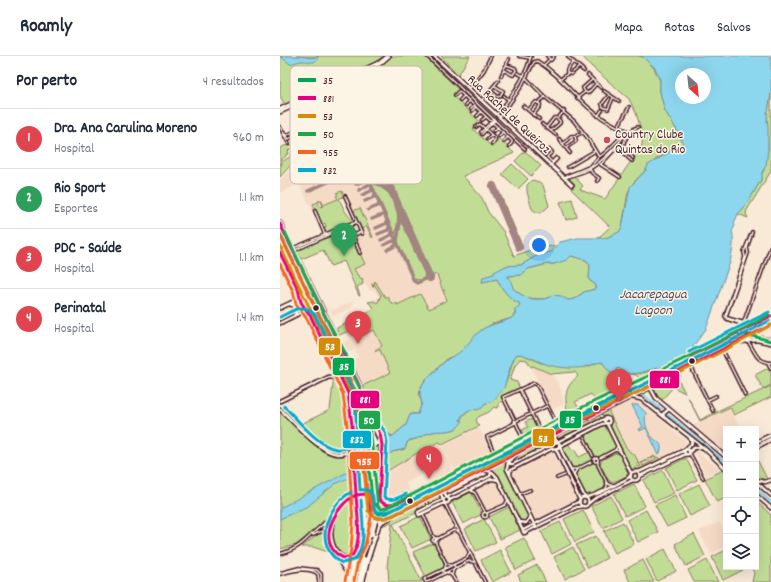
<!DOCTYPE html>
<html lang="pt">
<head>
<meta charset="utf-8">
<style>
  :root { --surface:#fff; --page:#f6f6f7; --text:#1f2937; --muted:#747a83; --line:#e0e1e3; --accent:#d1495b }
  body { margin:0; font-family:Dekko,sans-serif; background:var(--page); color:var(--text) }
  .controls { position:absolute; right:12px; bottom:12px; display:grid; overflow:hidden; border-radius:0px; box-shadow:0 4px 16px #0002 }
  .controls button { width:36px; height:36px; display:grid; place-items:center; padding:0; border:0; border-bottom:1px solid var(--line); background:var(--surface); color:var(--text); font:20px sans-serif }
  .compass { position:absolute; left:395px; top:12px; width:36px; height:36px; border-radius:50%; background:var(--surface); box-shadow:0 4px 16px #0002; rotate:153deg }
  .you { position:absolute; left:259px; top:189px; width:14px; height:14px; margin:-10px; border:3px solid #fff; border-radius:50%; background:#1a73e8; box-shadow:0 0 0 6px #1a73e833 }
  .badge { display:grid; place-items:center; width:26px; height:26px; border-radius:50%; background:var(--accent); color:#fff; font-size:13px; font-weight:700 }
  .pin { position:absolute; translate:-50% -33px; filter:drop-shadow(0 1px 2px #0008) }
  .pin::after { content:''; position:absolute; top:21px; width:14px; height:12px; background:inherit; clip-path:polygon(0 0,100% 0,50% 100%) }
  .list { margin:0; padding:0; list-style:none }
  h2 { display:flex; justify-content:space-between; align-items:center; height:52px; margin:0; padding:0 16px; font-size:17px }
  h2 small { font-size:13px; font-weight:400; color:var(--muted) }
  .list li { display:grid; grid-template-columns:26px 1fr auto; gap:12px; align-items:center; box-sizing:border-box; height:60px; padding:0 16px; border-top:1px solid var(--line) }
  .list b { display:block; font-size:15px; white-space:nowrap }
  .list p { margin:0; font-size:13px; white-space:nowrap; color:var(--muted) }
  .list em { font-size:13px; font-style:normal; color:var(--muted) }
  .icon { flex:none; width:22px; height:22px; fill:none; stroke:currentColor; stroke-width:2; stroke-linecap:round; stroke-linejoin:round }
  .map { position:relative; flex:none; width:491px; height:526px; overflow:hidden }
  header { display:flex; align-items:center; gap:24px; box-sizing:border-box; height:56px; padding:0 20px; background:var(--surface); border-bottom:1px solid var(--line) }
  header strong { font-size:19px }
  nav { display:flex; gap:22px; margin-inline-start:auto; font-size:14px }
  main { display:flex }
  aside { flex:1; background:var(--surface) }
  .map>svg:first-child { display:block }
  .built { fill:#f5dbc6 }
  .green { fill:#c1dd95; stroke:#867e60; fill-rule:evenodd }
  .water { fill:#8dd7ee; stroke:#728da0; fill-rule:evenodd }
  .lines { fill:none; stroke-linecap:round; stroke-linejoin:round }
  .stream { stroke:#728da0; stroke-width:1 }
  .river { stroke:#8dd7ee; stroke-width:2.5 }
  .taxiway { stroke:#a28481; stroke-width:3.5 }
  .runway { stroke:#a28481; stroke-width:8 }
  .street-casing { stroke:#4a1f2b; stroke-width:4.5 }
  .secondary-casing { stroke:#4a1f2b; stroke-width:5.5 }
  .primary-casing { stroke:#4a1f2b; stroke-width:6 }
  .highway-casing { stroke:#4a1f2b; stroke-width:7 }
  .street { stroke:#fcf5e5; stroke-width:1.5 }
  .secondary { stroke:#fcf5e5; stroke-width:2.5 }
  .primary { stroke:#fcf5e5; stroke-width:3 }
  .highway { stroke:#fcf5e5; stroke-width:4 }
  .highway-bridge-casing { stroke:#4a1f2b; stroke-width:7; stroke-linecap:butt }
  .highway-bridge { stroke:#fcf5e5; stroke-width:4 }
  .bus-1-casing { stroke:#fcf5e5; stroke-width:6 }
  .bus-2-casing { stroke:#fcf5e5; stroke-width:6 }
  .bus-3-casing { stroke:#fcf5e5; stroke-width:6 }
  .bus-4-casing { stroke:#fcf5e5; stroke-width:6 }
  .bus-5-casing { stroke:#fcf5e5; stroke-width:6 }
  .bus-6-casing { stroke:#fcf5e5; stroke-width:6 }
  .bus-1 { stroke:#00a651; stroke-width:3 }
  .bus-2 { stroke:#e5007d; stroke-width:3 }
  .bus-3 { stroke:#d48b09; stroke-width:3 }
  .bus-4 { stroke:#1da64d; stroke-width:3 }
  .bus-5 { stroke:#f26522; stroke-width:3 }
  .bus-6 { stroke:#00a9ce; stroke-width:3 }
  .poi-dot { fill:#d1495b; stroke:#fcf5e5; stroke-width:1.5 }
  .bus-dot { fill:#4a1f2b; stroke:#fcf5e5; stroke-width:1.5 }
  .labels { text-anchor:middle; stroke-width:3; stroke-linejoin:round; paint-order:stroke }
  .street-label { font-size:13px; fill:#4a1f2b; stroke:#fcf5e5 }
  .poi-label { font-size:13px; fill:#4a1f2b; stroke:#fcf5e5; text-anchor:start }
  .water-label { font-size:14px; font-style:italic; fill:#5b4d5c; stroke:#fcf5e5 }
  .key { fill:#fcf5e5; stroke:#c7b5ad; stroke-width:1 }
  .key-label { font-size:11px; fill:#4a1f2b }
  .line-badge { stroke:#fcf5e5; stroke-width:1.5 }
  .badge-label { font-size:11px; text-anchor:middle; font-weight:bold; fill:#fff }
</style>
</head>
<body>
<header>
<strong>Roamly</strong>
<nav><a>Mapa</a><a>Rotas</a><a>Salvos</a></nav>
</header>
<main>
<aside>
<h2>Por perto<small>4 resultados</small></h2>
<ul class="list">
<li><span class="badge" style="background:#e0444e">1</span><div><b>Dra. Ana Carulina Moreno</b><p>Hospital</p></div><em>960 m</em></li>
<li><span class="badge" style="background:#2e9e5b">2</span><div><b>Rio Sport</b><p>Esportes</p></div><em>1.1 km</em></li>
<li><span class="badge" style="background:#e0444e">3</span><div><b>PDC - Saúde</b><p>Hospital</p></div><em>1.1 km</em></li>
<li><span class="badge" style="background:#e0444e">4</span><div><b>Perinatal</b><p>Hospital</p></div><em>1.4 km</em></li>
</ul>
</aside>
<div class="map">
<svg width="491" height="526" viewBox="0 0 491 526">
  <rect width="100%" height="100%" fill="#f9e9d7"/>
  <filter id="ink" filterUnits="userSpaceOnUse"><feTurbulence type="fractalNoise" baseFrequency=".025" numOctaves="2"/><feDisplacementMap in="SourceGraphic" scale="8" xChannelSelector="R" yChannelSelector="G"/><feConvolveMatrix kernelMatrix="1 2 1 2 8 2 1 2 1" color-interpolation-filters="sRGB"/></filter>
  <g filter="url(#ink)">
    <!-- built -->
    <path class="built" d="M80,57L132,143L171,233L169,243L149,253L140,238L117,249L97,247L94,245H91L99,241L95,235H90L86,227L83,229L74,213L81,196L74,182L83,178L84,175L83,173L87,172L88,174L80,152L73,155L68,142L72,141L69,140H64L33,156L19,128L2,136H0V124L44,74Z
      M269,88L281,105L275,111L260,98Z
      M75,245V246L72,248V252L53,260L50,255Z
      M9,249L15,252L16,256L14,259L0,265V254Z
      M78,271L82,279L95,274L102,290L96,293L100,294L110,317L82,330L70,305L79,301L75,294L67,297L62,287L70,283L67,276Z
      M253,310L271,318L280,330L284,348L272,354L251,311Z
      M351,342L357,344L406,385L407,389L360,413L356,412L328,355L329,353Z
      M450,351L460,373H446V397L413,369Z
      M199,372L211,397L199,401L197,402V404L190,408L188,406L175,415L162,389Z
      M160,386L175,417L155,427L149,415L126,427L132,439L115,447L111,448L105,447L101,440L102,419L141,396Z
      M272,395L275,396L297,442L296,444L256,464L232,417L233,414Z
      M415,395H417L439,413L426,420L415,397Z
      M212,425L216,426L225,445L224,447L208,455L205,453L196,434Z
      M162,449L165,451L175,469V473L157,481L155,480L145,460L146,457Z
      M439,466L446,480V490L431,498L419,475Z
      M174,477L179,478L188,498L187,500L170,507L167,506L159,487L160,484Z"/>
    <!-- green -->
    <path class="green" d="M0,0H104L92,8L5,49L0,40Z
      M110,0H144L179,34L173,40L200,66L193,73L211,90L218,82L234,97L183,120L202,142L208,156L223,175L234,200L258,191L277,190L271,196L258,199L241,209L226,210L202,226L217,223C222,233 229,243 239,247L240,249L232,262L212,268L200,275L185,292L176,300L168,302L145,324L141,331L139,339L142,347L138,358H132L130,359L126,369L113,380L105,377L104,379L106,388L88,405L71,414L73,432L54,449L46,465L16,489L0,493V355L42,395C61,405 78,396 97,390L100,388L103,381L82,330L110,317L100,294L96,295L95,294L102,290L94,274L82,279L78,271L57,280V272L93,253L94,252L88,246L94,245L97,247L98,246L101,239L94,228L93,231L92,229V227L94,228L95,225L105,241H109V245L114,248L117,247V249L140,238L149,253L167,244L163,235L165,234L163,235L157,219L155,218L153,221L87,71L68,77L21,100L100,10Z
      M161,0H190L178,19Z
      M302,0H359L363,1L374,12L380,25V36L385,55L400,79L403,87L401,89L375,104L354,126L348,136L342,171L339,177L326,182H318L330,171L291,133L295,128L289,122L294,120L303,130L300,133L303,135L325,143L362,89L363,80L356,57L349,43L312,11Z
      M491,38V115L467,154L466,158L468,162L458,158L467,148L482,122L481,119L484,114L488,93L487,56Z
      M41,71H45L0,121C0,115 0,107 5,104C7,102 9,102 11,100L16,87L25,82H28L31,78L37,76Z
      M80,76L83,78L105,130L88,119L72,82L73,79Z
      M7,89L10,93L8,95L9,98H6V100L1,104V107L0,109V92Z
      M245,95L261,110L251,120L235,105Z
      M232,108L248,123L238,133L222,118Z
      M252,124L259,126L263,129L269,150L261,157L256,156L252,153L247,136V129Z
      M93,127C98,130 105,133 109,138C119,150 119,165 115,178L92,128Z
      M62,135L64,140L59,143C64,153 66,159 74,165L45,177L43,173L46,171L45,167L42,169L41,167L33,148L38,146L40,151L43,150L41,145H38L42,144L43,149L58,143L56,140L58,139L56,137Z
      M292,143L297,161L286,164L280,146Z
      M80,152L93,181L92,182L87,171L81,173L73,155Z
      M121,167H122L145,217L144,222L139,224L134,223L119,189L118,184Z
      M53,178L56,186L59,187L62,192L75,187L85,208L74,213L78,220H79L80,222L83,223L82,225L83,228L77,231L80,240H79L64,205L51,210L43,194L19,204L15,196Z
      M291,200L306,204L310,209L309,224L316,229L315,233L304,236L294,243L288,244L283,242H271L261,243L246,242L232,232L231,225L228,220L241,219L248,213L268,208H274Z
      M237,298H242L261,307L307,311L319,306H322L331,317L350,330L313,347L311,346L315,344L311,338L295,346L300,354L288,360C285,341 283,333 298,320L295,316L271,318L253,310L251,311L247,304L240,303L235,309L230,324L237,326L240,333L225,341L224,344L219,347V351L216,352L214,351L209,356L198,361L196,364L199,370L162,388L159,386L139,396L102,418L103,403L112,396L122,394L126,391C127,383 132,385 138,382C143,380 147,377 152,376C161,374 169,376 177,372C183,357 185,354 202,352L204,348L213,345C218,339 223,333 226,326C231,317 230,306 237,298Z
      M400,304L353,329L339,318L336,314L338,312C341,313 342,316 346,317C361,321 386,310 400,304ZM340,316L356,319L361,324L353,328Z
      M52,306L66,334L70,372L74,371L72,338L82,358L85,390C77,392 69,396 61,397C43,399 31,380 19,369L50,354L54,320Z
      M488,312L491,318V329L483,333L475,319Z
      M405,314L398,323L405,337L393,331L381,345C376,340 372,336 377,328Z
      M491,330V341L454,359L450,351L420,365L408,341L420,364L435,356Z
      M329,353V356L345,390L351,397L354,398L358,405L357,409V411L361,410L359,408L369,402L370,404L362,407L363,410L376,403L375,401L372,403L371,402L374,400L379,402V404L360,414L352,416L356,413L355,412L351,414L328,368L330,363L328,362H324L321,357Z
      M317,358L321,361L320,364L278,385L276,383V378Z
      M252,363L258,375L251,378L250,375L244,378L242,374L248,371L245,366Z
      M323,368L326,369L325,371L327,370L337,391L332,395L331,394L321,401L317,402L314,399L305,380L306,378Z
      M269,382L272,387L233,408H231L230,404L233,401Z
      M288,387L292,394L294,393L299,401L310,396L313,400V404L298,412L293,413L284,397L285,395H283L282,394L283,393L284,390Z
      M335,397L340,398L348,415L347,420L333,426L329,425L320,408L322,404Z
      M476,401L487,423L489,424L476,423Z
      M229,402L226,408V414L249,460V463L245,466L240,465L216,418L213,415L208,413Z
      M406,402L417,424L397,434L386,412Z
      M101,404L98,435H95L93,410Z
      M310,407H315C319,410 326,427 326,431L312,439L307,440L304,439L305,437H303L295,417L296,415Z
      M383,414L394,437L374,446L363,424Z
      M443,414L446,417V442L437,446L425,423Z
      M354,428L365,450L345,460L334,438Z
      M419,428L430,450L410,460L399,438Z
      M191,436L202,458L183,468L172,446Z
      M159,438L162,442L161,443L139,454L137,450L139,454L136,457L113,468L142,526H109L108,513L107,511L112,469L111,466L100,471L105,465Z
      M77,439H84L85,454L84,483L79,486Z
      M395,439L406,462L387,471L375,449Z
      M75,440L76,492L70,500H59C47,484 50,461 64,447C67,444 71,442 75,440Z
      M331,440L342,462L323,472L311,450Z
      M478,447L491,459V526H472L474,517L471,511H476V448Z
      M229,451L240,474L220,483L209,461Z
      M303,454L314,476L295,486L284,463Z
      M366,454L378,476L358,486L347,464Z
      M140,460L151,483L132,492L121,470Z
      M204,463L216,486L196,495L185,473Z
      M280,466L291,488L272,498L261,475Z
      M343,466L354,488L335,497L324,475Z
      M40,477L45,478L51,497L33,491H22Z
      M414,478L425,500L406,510L395,488Z
      M316,480L327,502L308,512L296,489Z
      M244,482L255,504L236,514L225,491Z
      M151,488H155L156,489L165,510L163,512L146,521L133,496Z
      M293,491L304,513L285,523L274,501Z
      M385,493L396,515L377,525L366,503Z
      M220,494L231,516L212,526L201,504Z
      M446,494V511H461L463,514L443,524L432,501Z
      M363,504L374,526H350L344,514Z
      M427,504L438,526H414L408,514Z
      M257,509L266,526H241L238,519Z"/>
    <!-- water -->
    <path class="water" d="M0,0H20L32,2L38,0C36,10 30,5 23,5C18,5 15,7 10,8Z
      M359,0H491V38L488,55L487,56C488,61 486,65 488,69V93L486,110L482,116V122L467,148L458,158L454,167L455,170L452,175C455,184 452,197 450,206L426,273L404,302L388,309L359,317L348,318L338,312L331,317L322,306C316,306 311,310 304,311C295,313 282,312 273,310C261,308 247,298 237,298L234,302L230,312L224,332L213,345L204,348L202,352L197,354C190,352 183,356 180,364L182,365C177,378 163,374 152,376C147,377 143,380 138,382C134,384 128,383 127,387C126,389 126,391 125,393L112,396L82,416L55,428L28,450L0,463V452L88,405L106,388L104,378L108,377L111,381L113,380L126,369L130,359L132,358H138L142,347C136,330 145,325 156,314C160,310 164,306 168,303C172,300 177,299 181,295C188,289 193,280 200,275C211,266 227,268 236,258L234,254L240,249L239,247C229,243 222,233 217,223L202,226L203,221L214,218V216L226,210L241,209L258,199L271,196L280,186L298,182H326L339,176L342,171L350,131L366,114L368,109L401,89L403,87L400,79L385,55L380,36V24L375,12L363,1ZM401,18H425V42H401ZM291,200L306,204L310,209L309,224L316,229L315,233L304,236L294,243L288,244L281,240L273,239C267,245 250,244 244,240C240,238 236,235 233,232L231,225L228,222V220L241,219L248,213L267,208H274L287,204Z
      M352,349H358L366,357C364,366 366,374 372,381C377,387 384,386 380,397L377,398V395L366,372L360,375L359,373L363,371Z"/>
    <g class="lines">
      <!-- stream -->
      <path class="stream" d="M334,316L350,329"/>
      <!-- river -->
      <path class="river" d="M360,336L446,407
        M476,433L491,446"/>
      <!-- taxiway -->
      <path class="taxiway" d="M65,81H68L71,83L134,225L137,227L146,223L148,218
        M56,85L55,90L66,115L65,119
        M22,100L79,74H83L86,76
        M21,116L58,100V98
        M88,121L114,139
        M74,123L84,119L85,116
        M76,128L86,124L87,121
        M105,133L109,132L108,127
        M79,134L88,129L91,125
        M28,135L79,112L82,108
        M82,139L91,135L92,132
        M85,145L94,141L95,138
        M88,154L98,150L99,147
        M92,163L102,159H104
        M119,165L122,163L125,166
        M96,172L105,168L107,165
        M98,178L108,174L109,171
        M101,184L111,179L112,177
        M117,186L120,159V153
        M104,189L113,185L116,186
        M107,194L115,190L117,187"/>
      <!-- runway -->
      <path class="runway" d="M84,72L150,222
        M213,130L239,191"/>
      <defs>
        <path id="street" d="M147,0L245,93
          M239,0L250,2
          M267,0L271,4L274,0
          M288,1L304,15
          M293,6L287,14V17L291,18L299,11
          M98,7L107,0
          M264,9L270,3
          M224,14L233,19L236,14L235,12L226,9
          M237,17L244,20
          M308,19L321,32
          M221,20L229,3
          M246,22L265,41L294,65L307,81L319,101
          M281,23L287,18
          M312,24L303,32L305,36L308,37L316,28
          M190,32L204,14L211,0
          M211,35L218,41L220,40L223,35L215,30
          M324,35L339,45
          M175,39L179,35L180,36L232,85V87L229,90
          M329,39L322,48L323,51L328,53L333,42
          M224,40L229,44
          M297,42L305,36
          M180,44L184,40
          M202,44L218,25
          M259,46L265,41
          M186,49L189,44
          M243,50L259,63
          M191,53L195,49
          M248,54L256,46L260,48V50L253,59
          M192,55L196,51
          M217,58C232,41 245,23 251,0
          M197,60L201,56
          M318,60L322,54
          M220,61L241,31L254,6L257,5C287,23 299,51 331,67C336,70 341,73 346,74
          M279,61L284,55
          M202,64L206,61
          M262,68L276,79
          M0,71L2,75L9,83L15,79L14,76L7,79
          M196,71L200,68L215,82V84L212,88
          M267,71L274,62H277L280,65V67L271,75
          M338,71L349,51
          M214,75L218,71
          M201,76L214,63
          M3,77L9,88
          M202,78L215,64
          M219,80L223,76
          M295,80L303,76
          M207,83L211,79
          M279,83L290,97
          M224,85L228,81
          M283,88L291,80H295L296,85L286,92
          M262,97L265,99L270,94L272,96L267,101L272,106L276,102L277,103L271,109
          M353,102C348,98 347,93 343,89C345,82 351,73 358,71
          M320,108L340,121
          M321,108L337,91C344,95 346,101 352,105
          M288,111L315,95
          M310,113L312,117L319,122L317,125
          M284,121L302,114L311,110L319,101L326,96L343,79V74
          M285,122C293,119 301,117 309,113C322,106 339,88 347,76
          M65,140L82,178
          M35,155L45,179
          M69,171L80,197
          M53,177L58,186L81,176
          M21,189L72,167
          M22,191L71,169L76,166
          M13,192L21,189
          M14,195L21,191
          M463,268L491,190
          M472,269L447,262L446,260L468,197L467,192L472,176
          M466,271L465,269L447,263L445,260L463,208L465,201L464,196L472,176
          M467,285C477,296 473,304 491,307
          M444,293V297L465,339
          M488,307L491,312
          M412,309L413,315L433,355
          M340,318L353,328L362,323H365
          M240,334L259,373
          M428,344L436,340
          M235,365L223,341L254,327L257,329L276,367
          M236,365V367L234,366L235,365H236L267,350
          M236,367L243,383
          M304,381L313,400
          M338,390L335,394L340,395
          M476,390L491,382
          M476,392L491,384
          M409,396L423,422
          M214,397L207,381L235,367
          M314 404a2 2 0 1 1 4 0a2 2 0 1 1-4 0Z
          M320,402L335,394
          M318,405V409L327,427
          M291,413H297L294,418
          M297,413L311,406
          M277,422L285,419
          M190,434L195,437L205,456
          M325,434L327,430V427L330,429H334
          M239,438L250,434
          M146,445L148,450
          M165,448L205,526
          M202.5 459a2.5 2.5 0 1 1 5 0a2.5 2.5 0 1 1-5 0Z
          M207,457L225,449L228,444
          M143,458L153,480L156,483L154,486L152,484L154,482
          M176,470L174,474L179,476
          M33,479L42,475L45,477L49,484
          M156,482H159L156,485V488L166,507
          M159,482L174,474
          M0,498C17,493 22,488 34,476C41,470 47,466 52,458
          M165,512L166,507L170,509
          M163,514V516C171,517 172,519 176,526
          M0,517L19,512L37,514L41,518V526
          M0,518C11,515 29,510 38,518L39,526
          M172,519L173,515L175,511L174,509
          M146,526L144,523L187,502L190,496
          M147,526L189,505L194,506"/>
        <path id="secondary" d="M154,0L292,129
          M0,53L98,7
          M0,56L88,17L94,13L109,0
          M9,248C16,249 19,254 14,260
          M0,252L17,244L19,240
          M0,267L22,256L27,257L31,261
          M471,278L481,282L491,284
          M460,286L477,284L491,287
          M370,331L376,342L446,401
          M352,341L361,343L425,393L446,413
          M0,345L49,321L57,322L65,331
          M0,353C13,365 41,398 58,398C68,398 78,394 88,391
          M384,361L383,358L389,353
          M324.5 365a2.5 2.5 0 1 1 5 0a2.5 2.5 0 1 1-5 0Z
          M327,368L351,417
          M275,378V382L277,386L279,385L326,362
          M476,386L491,379
          M276,393L300,444
          M406,393L412,387L410,382
          M404.5 396a2.5 2.5 0 1 1 5 0a2.5 2.5 0 1 1-5 0Z
          M409,396L414,392L421,391
          M237,398L228,406L227,413L256,472
          M229,404L230,408H233L277,386L280,388L278,392L271,393L232,413L230,415V419
          M204,414L212,416L217,421L244,477L297,451L303,450
          M350.5 420a4.5 4.5 0 1 1 9 0a4.5 4.5 0 1 1-9 0Z
          M357,416L361,415L405,394
          M360,420L406,398
          M476,424L485,426L491,424
          M476,426L491,439
          M166,432L164,436L167,441L210,420L211,417L210,415
          M158,436L161,438L163,443L138,456L139,459L162,448L168,447L170,444L167,441L163,443L165,448
          M476,439L491,452
          M305,441L282,396L280,390L322,368L326,367
          M306,441C318,440 337,428 348,422L351,419
          M299.5 446a4.5 4.5 0 1 1 9 0a4.5 4.5 0 1 1-9 0Z
          M170,444L211,423H214L218,424
          M309,447L314,443L353,424
          M239,466L246,467L250,461
          M243,474L300,445"/>
        <path id="primary" d="M445,293L491,269
          M190,420L371,331
          M112,449L320,345L367,323L491,260"/>
        <path id="highway" d="M0,168L78,327L90,357L100,378L102,389L98,442
          M0,175L30,236
          M0,191L74,341L79,352
          M10,218L21,240
          M42,282L57,314
          M63,303C72,323 79,333 81,357
          M66,330L70,347
          M88,391L94,385C93,378 87,372 90,365L93,366
          M90,391L98,387L100,382
          M82,435L89,434L94,436C101,444 102,455 117,450L324,346L352,334L491,262
          M76,494C73,500 68,503 61,501C38,483 55,434 86,438C93,446 84,464 103,461L334,345L356,336L439,294L491,266
          M57,500L67,516L68,526
          M63,502L70,505L72,508L69,511L64,510
          M85,511L98,470L102,465L110,461
          M70,526L76,494L78,468
          M73,526C81,504 87,489 86,466
          M79,526L84,503
          M82,526L86,509"/>
      </defs>
      <!-- street casing -->
      <use href="#street" class="street-casing"/>
      <!-- secondary casing -->
      <use href="#secondary" class="secondary-casing"/>
      <!-- primary casing -->
      <use href="#primary" class="primary-casing"/>
      <!-- highway casing -->
      <use href="#highway" class="highway-casing"/>
      <!-- street -->
      <use href="#street" class="street"/>
      <!-- secondary -->
      <use href="#secondary" class="secondary"/>
      <!-- primary -->
      <use href="#primary" class="primary"/>
      <!-- highway -->
      <use href="#highway" class="highway"/>
      <defs>
        <path id="highway-bridge" d="M80,337L84,351L92,433L97,449V457L92,478
          M70,347L78,468
          M79,357L86,466
          M87,376L89,371H93L95,372L99,381"/>
      </defs>
      <!-- highway-bridge casing -->
      <use href="#highway-bridge" class="highway-bridge-casing"/>
      <!-- highway-bridge -->
      <use href="#highway-bridge" class="highway-bridge"/>
      <defs>
        <path id="bus-1" d="M0,178L38,257L61,300L64,312L83,350L93,453
          M93,453L99,458L107,457L315,351L351,335L465,278L491,285"/>
        <path id="bus-2" d="M0,168L78,327L100,378L102,389L99,443C107,454 118,447 128,442
          M0,197L18,233L21,246L31,261L68,337L72,369L76,439
          M411,300L491,260
          M76,439C77,458 83,484 72,500L63,502C61,500 57,499 55,496C39,479 58,447 76,439Z
          M76,439L86,438L91,457L96,462H105L114,459C240,396 366,333 491,269"/>
        <path id="bus-3" d="M0,190L33,259L56,302L60,314L78,351L88,455
          M90,457L98,463L109,461C179,426 247,389 317,355C376,328 435,301 491,269"/>
        <path id="bus-4" d="M5,176L42,255L66,298L69,310L88,349L98,451
          M96,449L101,453L106,452C175,417 243,380 313,346C372,318 432,291 489,259"/>
        <path id="bus-5" d="M0,179L69,321L79,348L87,433L92,450V457L85,490L78,505L74,525
          M0,208L13,235L16,248L27,263L63,338L67,369L73,468L71,493L65,525"/>
        <path id="bus-6" d="M0,261C13,255 23,245 35,259L70,329L75,342L80,434C107,431 78,465 112,454C238,391 364,329 489,265
          M409,296L489,256
          M4,350C16,362 39,391 56,393C65,394 79,389 87,385L89,383C85,375 81,367 88,360L95,361L105,376L107,386L104,441C111,447 119,441 126,438
          M71,436C46,451 32,490 62,507L74,504C88,490 82,462 81,444"/>
      </defs>
      <!-- bus-1 casing -->
      <use href="#bus-1" class="bus-1-casing"/>
      <!-- bus-2 casing -->
      <use href="#bus-2" class="bus-2-casing"/>
      <!-- bus-3 casing -->
      <use href="#bus-3" class="bus-3-casing"/>
      <!-- bus-4 casing -->
      <use href="#bus-4" class="bus-4-casing"/>
      <!-- bus-5 casing -->
      <use href="#bus-5" class="bus-5-casing"/>
      <!-- bus-6 casing -->
      <use href="#bus-6" class="bus-6-casing"/>
      <!-- bus-1 -->
      <use href="#bus-1" class="bus-1"/>
      <!-- bus-2 -->
      <use href="#bus-2" class="bus-2"/>
      <!-- bus-3 -->
      <use href="#bus-3" class="bus-3"/>
      <!-- bus-4 -->
      <use href="#bus-4" class="bus-4"/>
      <!-- bus-5 -->
      <use href="#bus-5" class="bus-5"/>
      <!-- bus-6 -->
      <use href="#bus-6" class="bus-6"/>
    </g>
  </g>
  <!-- markers -->
  <circle class="poi-dot" cx="327" cy="84" r="4"/>
  <g class="bus-dot">
    <circle cx="36" cy="252" r="3.5"/>
    <circle cx="412" cy="305" r="3.5"/>
    <circle cx="316" cy="352" r="3.5"/>
    <circle cx="130" cy="445" r="3.5"/>
  </g>
  <g class="labels">
    <!-- street labels -->
    <g class="street-label">
      <text transform="translate(230 57) rotate(43)" y="5">Rua Rachel de Queiroz</text>
    </g>
    <!-- poi labels -->
    <g class="poi-label">
      <text x="335" y="82">Country Clube<tspan x="335" dy="15">Quintas do Rio</tspan></text>
    </g>
    <!-- water labels -->
    <g class="water-label">
      <text x="373" y="242">Jacarepagua<tspan x="373" dy="16">Lagoon</tspan></text>
    </g>
  </g>
  <!-- legend -->
  <rect x="10" y="10" width="132" height="118" rx="6" class="key"/>
  <rect x="18" y="22" width="18" height="4" fill="#00a651"/>
  <rect x="18" y="40" width="18" height="4" fill="#e5007d"/>
  <rect x="18" y="58" width="18" height="4" fill="#d48b09"/>
  <rect x="18" y="76" width="18" height="4" fill="#1da64d"/>
  <rect x="18" y="94" width="18" height="4" fill="#f26522"/>
  <rect x="18" y="112" width="18" height="4" fill="#00a9ce"/>
  <g class="key-label">
    <text x="43" y="28">35</text>
    <text x="43" y="46">881</text>
    <text x="43" y="64">53</text>
    <text x="43" y="82">50</text>
    <text x="43" y="100">955</text>
    <text x="43" y="118">832</text>
  </g>
  <g class="line-badge">
    <rect x="38" y="281" width="23" height="19" rx="4" fill="#d48b09"/>
    <rect x="52" y="301" width="23" height="19" rx="4" fill="#00a651"/>
    <rect x="369" y="314" width="31" height="19" rx="4" fill="#e5007d"/>
    <rect x="70" y="334" width="30" height="19" rx="4" fill="#e5007d"/>
    <rect x="279" y="354" width="23" height="19" rx="4" fill="#00a651"/>
    <rect x="78" y="354" width="23" height="20" rx="4" fill="#1da64d"/>
    <rect x="252" y="372" width="23" height="19" rx="4" fill="#d48b09"/>
    <rect x="62" y="374" width="30" height="19" rx="4" fill="#00a9ce"/>
    <rect x="69" y="395" width="31" height="19" rx="4" fill="#f26522"/>
  </g>
  <g class="badge-label">
    <text x="50" y="294">53</text>
    <text x="64" y="314">35</text>
    <text x="385" y="327">881</text>
    <text x="85" y="347">881</text>
    <text x="290" y="367">35</text>
    <text x="89" y="368">50</text>
    <text x="263" y="386">53</text>
    <text x="77" y="387">832</text>
    <text x="84" y="409">955</text>
  </g>
</svg>
<div class="controls">
<button>+</button>
<button>−</button>
<button><svg class="icon" aria-label="locate" viewBox="0 0 24 24"><circle cx="12" cy="12" r="6"/><path d="M12 2v4M12 18v4M2 12h4M18 12h4"/></svg></button>
<button><svg class="icon" aria-label="layers" viewBox="0 0 24 24"><path d="M12 4l9 5-9 5-9-5zM3 14l9 5 9-5"/></svg></button>
</div>
<svg class="compass" viewBox="-18 -18 36 36"><path d="M0-13l5 13h-10z" fill="#e53935"/><path d="M0 13l5-13h-10z" fill="#747a83"/></svg>
<div class="you"></div>
<div class="pin badge" style="left:339px;top:346px;background:#e0444e">1</div>
<div class="pin badge" style="left:64px;top:200px;background:#2e9e5b">2</div>
<div class="pin badge" style="left:78px;top:288px;background:#e0444e">3</div>
<div class="pin badge" style="left:149px;top:423px;background:#e0444e">4</div>
</div>
</main>
</body>
</html>
